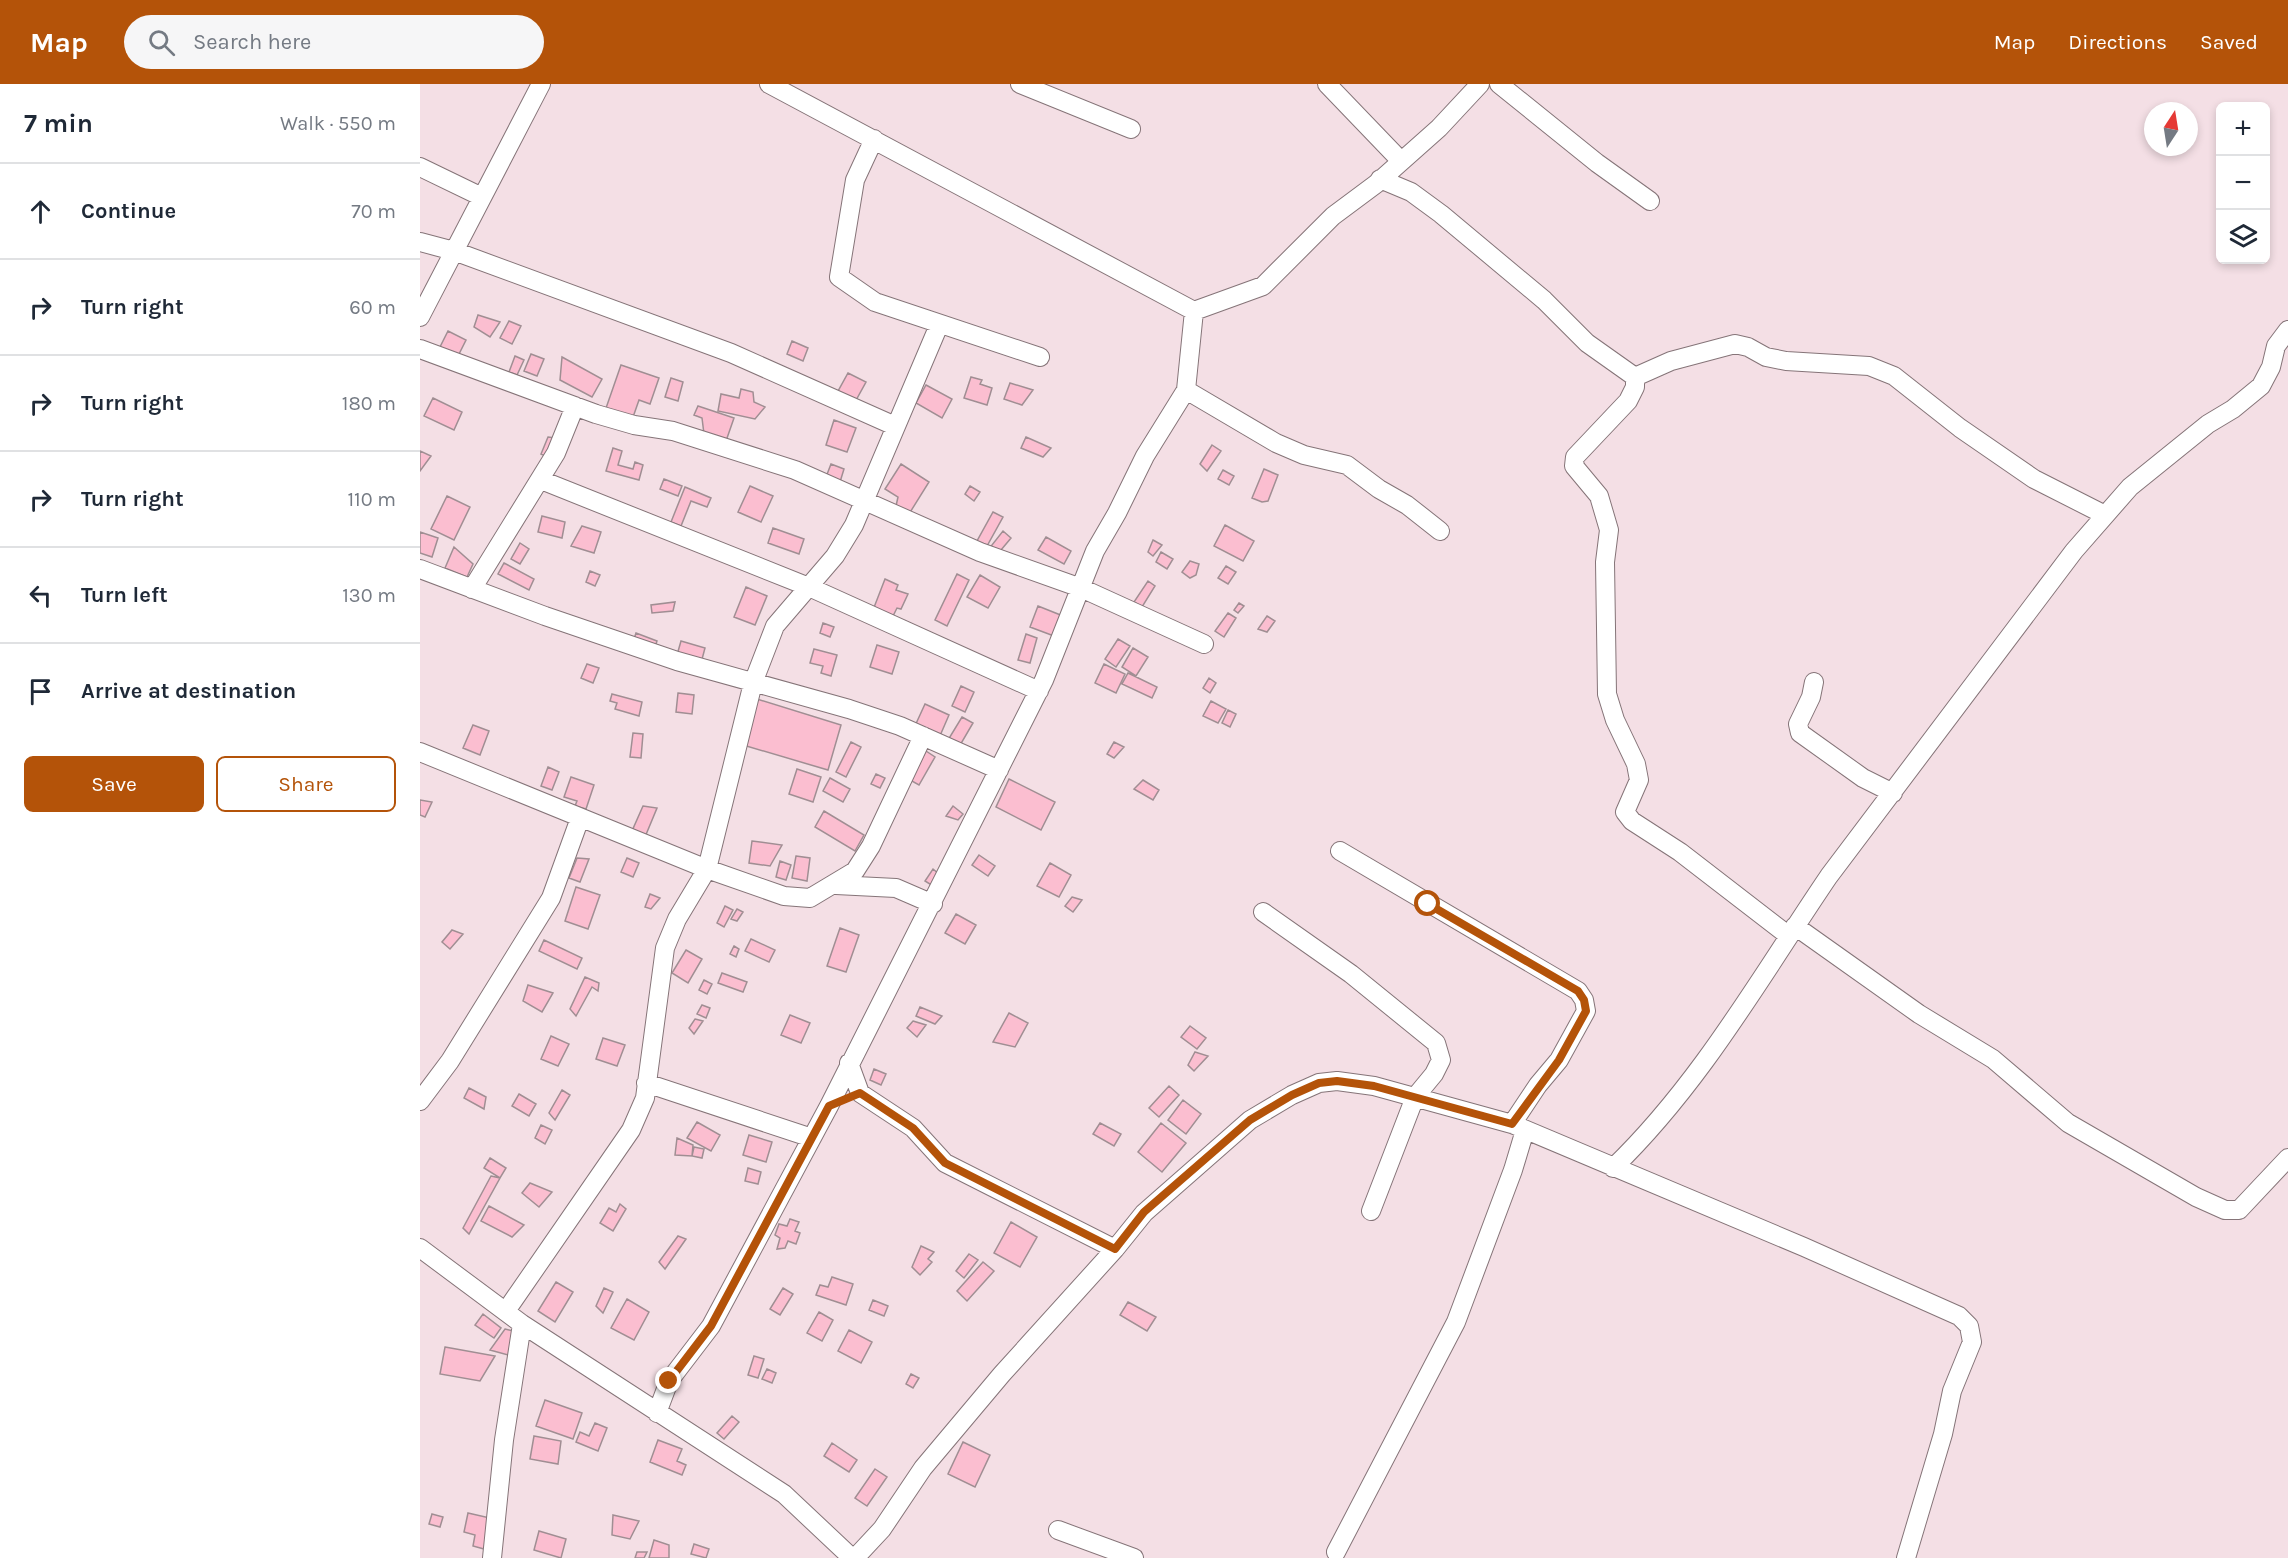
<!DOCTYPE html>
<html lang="en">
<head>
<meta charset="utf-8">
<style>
  :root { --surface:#fff; --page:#f6f6f7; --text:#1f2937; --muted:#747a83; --line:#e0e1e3; --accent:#b45309 }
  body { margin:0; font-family:Karla,sans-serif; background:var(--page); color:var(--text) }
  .controls { position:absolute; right:18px; top:18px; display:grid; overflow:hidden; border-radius:9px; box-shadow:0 3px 9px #0003 }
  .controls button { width:54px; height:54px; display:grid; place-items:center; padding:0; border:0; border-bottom:2px solid var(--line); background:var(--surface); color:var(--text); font:30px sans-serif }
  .compass { position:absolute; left:1724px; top:18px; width:54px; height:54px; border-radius:50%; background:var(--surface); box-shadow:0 3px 9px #0003; rotate:12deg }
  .stop { position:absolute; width:18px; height:18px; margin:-14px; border:4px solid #b45309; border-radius:50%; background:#fff }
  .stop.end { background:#b45309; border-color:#fff; box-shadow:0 2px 6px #0008 }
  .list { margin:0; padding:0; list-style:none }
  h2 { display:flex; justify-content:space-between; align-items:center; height:78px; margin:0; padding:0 24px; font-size:26px }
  h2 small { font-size:20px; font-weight:400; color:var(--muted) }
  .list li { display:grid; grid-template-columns:39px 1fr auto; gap:18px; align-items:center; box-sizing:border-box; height:96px; padding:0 24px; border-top:2px solid var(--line) }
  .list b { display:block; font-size:22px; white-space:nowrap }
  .list em { font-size:20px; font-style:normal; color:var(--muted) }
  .actions { display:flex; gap:12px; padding:18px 24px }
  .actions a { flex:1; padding:14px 0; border:2px solid var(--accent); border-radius:9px; text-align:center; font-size:21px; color:var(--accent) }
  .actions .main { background:var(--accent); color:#fff }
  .icon { flex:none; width:33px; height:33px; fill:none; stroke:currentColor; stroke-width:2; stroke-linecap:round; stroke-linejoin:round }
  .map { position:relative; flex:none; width:1868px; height:1474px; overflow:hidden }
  header { display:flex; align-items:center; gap:36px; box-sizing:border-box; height:84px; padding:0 30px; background:var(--accent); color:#fff }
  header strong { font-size:28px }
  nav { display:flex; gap:33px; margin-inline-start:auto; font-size:21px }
  .search { width:420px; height:54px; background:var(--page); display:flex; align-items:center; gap:15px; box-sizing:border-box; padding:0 21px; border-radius:33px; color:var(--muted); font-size:22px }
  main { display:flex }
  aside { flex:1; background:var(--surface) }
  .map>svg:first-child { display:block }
  .building { fill:#fbbed0; stroke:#a08e93; stroke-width:1.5 }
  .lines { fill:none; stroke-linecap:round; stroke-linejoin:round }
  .minor-casing { stroke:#857478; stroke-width:20 }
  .minor { stroke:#fff; stroke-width:18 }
  .route { stroke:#b45309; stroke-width:8 }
</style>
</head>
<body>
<header>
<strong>Map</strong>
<div class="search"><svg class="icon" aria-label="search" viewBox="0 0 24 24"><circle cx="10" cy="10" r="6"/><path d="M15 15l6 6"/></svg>Search here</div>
<nav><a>Map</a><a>Directions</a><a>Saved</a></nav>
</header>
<main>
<aside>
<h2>7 min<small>Walk · 550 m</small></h2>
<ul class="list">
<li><svg class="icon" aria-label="ahead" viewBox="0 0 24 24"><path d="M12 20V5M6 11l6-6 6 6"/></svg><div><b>Continue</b></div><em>70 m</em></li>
<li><svg class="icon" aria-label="right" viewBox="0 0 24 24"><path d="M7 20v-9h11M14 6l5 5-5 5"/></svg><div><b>Turn right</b></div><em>60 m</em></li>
<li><svg class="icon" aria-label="right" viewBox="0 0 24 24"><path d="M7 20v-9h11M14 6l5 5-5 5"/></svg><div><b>Turn right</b></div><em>180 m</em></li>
<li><svg class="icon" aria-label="right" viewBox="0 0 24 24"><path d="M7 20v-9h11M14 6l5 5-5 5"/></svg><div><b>Turn right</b></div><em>110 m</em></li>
<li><svg class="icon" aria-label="left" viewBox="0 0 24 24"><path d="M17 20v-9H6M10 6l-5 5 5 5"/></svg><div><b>Turn left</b></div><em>130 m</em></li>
<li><svg class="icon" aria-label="arrive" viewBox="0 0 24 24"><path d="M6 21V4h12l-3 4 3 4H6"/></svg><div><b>Arrive at destination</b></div></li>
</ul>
<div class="actions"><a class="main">Save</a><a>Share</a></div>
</aside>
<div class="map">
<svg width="1868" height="1474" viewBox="0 0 1868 1474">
  <rect width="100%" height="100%" fill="#f4dfe5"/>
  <!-- building -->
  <path class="building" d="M58,231L80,238L70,253L54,243Z
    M89,237L101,242L92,260L80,254Z
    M28,247L46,256L38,272L20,263Z
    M372,257L388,264L383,277L367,270Z
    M111,270L124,275L117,292L104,287Z
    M95,272L104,276L97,291L89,288Z
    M142,273L182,295L172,313L140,296Z
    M201,281L239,294L230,320L219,316L212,336L185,327Z
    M428,289L446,298L435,318L417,309Z
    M551,293L562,296L560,300L572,304L567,321L544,314Z
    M251,294L263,298L258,317L245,313Z
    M590,299L613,306L602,321L584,315Z
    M506,301L532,315L522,334L496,319Z
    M321,305L333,308L334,318L345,323L335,335L298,327L301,310L319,314Z
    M13,314L42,328L34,346L4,332Z
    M278,322L314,334L306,357L284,350L282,334L274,331Z
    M414,336L436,344L427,368L406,361Z
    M128,353L136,354L128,373L121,370Z
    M606,353L631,364L623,373L601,364Z
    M792,361L801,367L787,387L780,380Z
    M193,364L202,367L198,381L213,385L215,378L223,381L219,396L186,387Z
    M0,367L11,372L0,387Z
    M411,380L424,385L420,398L406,393Z
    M481,380L509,398L489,430L476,422L478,413L465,405Z
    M844,385L858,391L848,417L842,418L832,414Z
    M803,386L814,392L809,401L798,395Z
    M244,395L262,402L258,412L240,405Z
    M330,402L353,412L341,438L318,428Z
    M550,402L560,408L554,417L545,410Z
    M265,403L291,414L287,423L271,417L261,442L251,438Z
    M27,412L50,423L34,456L11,445Z
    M573,428L583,433L567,462L557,457Z
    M122,432L145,438L142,454L118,448Z
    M805,441L834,457L823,477L794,462Z
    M162,442L181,448L174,469L151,462Z
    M353,444L384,455L379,470L348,459Z
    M583,447L591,454L576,472L568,466Z
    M0,448L18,454L12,473L0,469Z
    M626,453L651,467L644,480L618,466Z
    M733,456L742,461L733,472L728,468Z
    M100,459L109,465L100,480L91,475Z
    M34,463L53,480L47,493L25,484Z
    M741,468L753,475L747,485L736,478Z
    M770,477L779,480L776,491L770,494L762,488Z
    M84,479L114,495L109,506L78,490Z
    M806,482L816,488L808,500L798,494Z
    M170,487L180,491L175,502L166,498Z
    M537,490L549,496L527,542L515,536Z
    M560,491L580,503L568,524L547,513Z
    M465,495L478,501L476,506L488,510L481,525L477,524L472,534L453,526Z
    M728,497L735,502L722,523L714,518Z
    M326,503L347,512L335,541L314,533Z
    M255,518L253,527L232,529L231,521Z
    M819,519L824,522L818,529L814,526Z
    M618,522L643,532L634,552L610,543Z
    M808,529L816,534L804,553L795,547Z
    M847,532L855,537L847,548L838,545Z
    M403,539L414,543L410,553L400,549Z
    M216,549L237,557L234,566L213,558Z
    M606,550L617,554L610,579L598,576Z
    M698,555L710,562L696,583L685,575Z
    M261,557L285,564L281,579L257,571Z
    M457,561L479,568L472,590L450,583Z
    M713,564L728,573L716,592L702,583Z
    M394,565L417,571L411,592L401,589L403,582L390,579Z
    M167,580L179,584L173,599L161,594Z
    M684,580L705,590L696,609L675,599Z
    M708,589L737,603L732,614L702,600Z
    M789,594L796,599L790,609L783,604Z
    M541,602L554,608L545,628L532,622Z
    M258,609L274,611L272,630L256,628Z
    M192,610L222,618L219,632L195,625L197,619L190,617Z
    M337,615L421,641L408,686L323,661Z
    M791,617L806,625L798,639L783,632Z
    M505,620L529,631L519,654L494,644Z
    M808,626L816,630L810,643L802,639Z
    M542,633L553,639L539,663L528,656Z
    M53,641L69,647L60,671L43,664Z
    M213,649L223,650L221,674L210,673Z
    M431,658L441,663L426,693L416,688Z
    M694,658L704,663L694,674L687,670Z
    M506,667L515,673L499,701L490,696Z
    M128,683L139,688L132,706L121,702Z
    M377,685L401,693L393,718L369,710Z
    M456,690L465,694L460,704L451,700Z
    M151,693L174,701L166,725L155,722L157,717L144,713Z
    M410,694L430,705L423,718L403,707Z
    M589,695L635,718L621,746L576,723Z
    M723,696L739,706L733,716L714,705Z
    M0,716L12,718L5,733L0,731Z
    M223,722L237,724L225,753L212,747Z
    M533,722L543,730L538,736L526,732Z
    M404,727L444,751L435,767L395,743Z
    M332,757L362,761L350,782L329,779Z
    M559,771L575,782L568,792L552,781Z
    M376,772L390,774L387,797L372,794Z
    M157,774L169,775L160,798L149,794Z
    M207,774L219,779L213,793L201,788Z
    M360,777L371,781L366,796L356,793Z
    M630,779L651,791L639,813L617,802Z
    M513,785L520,791L513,802L505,797Z
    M156,803L180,811L168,845L145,837Z
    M230,810L240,814L231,825L225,823Z
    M652,813L662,816L653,828L645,822Z
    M305,822L313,826L304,843L297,839Z
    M317,825L323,828L317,837L311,835Z
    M536,830L556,841L545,860L525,849Z
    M420,844L439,851L426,888L407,882Z
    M32,846L43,850L30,865L22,858Z
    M331,855L355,866L349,878L325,867Z
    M124,856L162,874L157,885L119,867Z
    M314,862L319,865L316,873L310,870Z
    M266,866L282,875L268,899L252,889Z
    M302,889L327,898L323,908L298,899Z
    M165,893L179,899L178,907L172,903L156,932L150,925Z
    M284,896L292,900L287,910L279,906Z
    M108,901L133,909L122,928L103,917Z
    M282,921L290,924L286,934L277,930Z
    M500,923L522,932L515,940L496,932Z
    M589,929L608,939L595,963L573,958Z
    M370,931L390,939L381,959L361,951Z
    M275,935L283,937L274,950L269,944Z
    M493,937L506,941L497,953L487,944Z
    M770,942L786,954L777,965L761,953Z
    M131,952L149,960L138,982L121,975Z
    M183,954L205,961L197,982L176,975Z
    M775,968L788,972L774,987L768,981Z
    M454,985L466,990L461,1001L450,996Z
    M749,1002L759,1011L739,1033L729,1024Z
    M49,1004L66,1013L64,1025L44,1014Z
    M142,1006L150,1011L135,1036L129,1029Z
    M99,1010L116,1020L109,1032L92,1022Z
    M763,1016L781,1030L766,1050L748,1036Z
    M277,1038L300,1051L291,1067L267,1054Z
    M680,1039L701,1050L694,1062L673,1050Z
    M741,1039L766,1059L742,1088L718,1068Z
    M121,1041L132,1046L125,1060L115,1054Z
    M329,1051L352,1058L346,1078L323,1071Z
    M257,1054L273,1061L272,1072L255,1071Z
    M274,1063L284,1065L282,1074L272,1072Z
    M70,1074L86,1084L80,1094L64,1084Z
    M328,1084L341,1088L338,1100L325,1097Z
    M71,1092L80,1094L49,1150L43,1144Z
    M110,1099L132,1108L119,1123L102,1109Z
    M200,1120L206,1125L193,1147L180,1139L189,1124L196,1128Z
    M69,1122L104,1141L92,1153L61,1137Z
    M370,1135L379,1138L375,1147L380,1149L376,1160L368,1157L365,1164L357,1165L360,1154L355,1151L359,1140L367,1142Z
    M591,1138L617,1153L600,1183L574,1169Z
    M258,1152L266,1155L245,1185L239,1178Z
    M501,1162L514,1168L508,1175L512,1178L500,1191L492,1183Z
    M549,1170L558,1176L544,1194L536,1187Z
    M563,1178L574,1187L547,1217L537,1207Z
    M412,1193L433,1200L426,1221L396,1211L400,1201L408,1203Z
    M136,1198L153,1208L135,1238L118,1227Z
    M184,1204L193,1208L183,1229L176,1222Z
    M363,1204L373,1210L360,1231L350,1225Z
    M207,1215L229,1228L214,1256L191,1244Z
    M453,1216L468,1222L464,1232L449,1226Z
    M708,1218L736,1233L727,1247L700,1231Z
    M399,1228L413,1236L402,1257L387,1249Z
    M63,1230L81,1244L74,1254L55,1241Z
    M85,1245L98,1248L92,1272L70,1266Z
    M429,1246L452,1258L441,1279L418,1267Z
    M25,1263L75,1272L60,1297L20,1290Z
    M334,1272L344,1275L338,1294L328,1291Z
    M347,1285L356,1289L352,1299L342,1295Z
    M491,1290L499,1294L493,1304L486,1300Z
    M125,1316L162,1329L153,1355L116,1342Z
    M312,1332L319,1338L304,1355L297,1349Z
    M175,1339L187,1344L178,1367L156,1358L160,1348L169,1352Z
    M114,1352L141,1357L138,1380L110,1375Z
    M238,1356L262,1365L257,1377L266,1381L262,1391L230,1378Z
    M543,1358L570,1371L555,1403L528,1390Z
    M412,1359L437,1376L429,1388L404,1372Z
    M455,1385L467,1393L447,1422L435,1414Z
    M48,1429L70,1434L64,1465L53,1462L55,1451L44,1448Z
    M12,1430L23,1433L20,1443L9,1440Z
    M193,1431L219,1437L210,1455L192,1451Z
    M119,1447L146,1455L141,1474L114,1466Z
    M234,1456L249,1461V1474H229Z
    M274,1460L289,1465L286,1474L271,1470Z
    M217,1468H227L224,1474H215Z"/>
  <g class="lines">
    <defs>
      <path id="minor" d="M349,0L774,227L843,202L913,132L956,100L1019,44L1060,0
        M600,0L711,45
        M907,0L980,76
        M1079,0L1177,79L1230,117
        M454,55L435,96L419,193L455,218L620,273
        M0,83L62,113
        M960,95L991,108L1021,130L1124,216L1167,259L1215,293
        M0,158L34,167L311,269L475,342
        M0,233L121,0
        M0,265L176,330L214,341L253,347L375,386L560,468L661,504L784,560
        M1215,293V303L1208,317L1155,373L1154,382L1179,412L1189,446L1185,478L1187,610L1195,636L1216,680L1219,696L1205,728L1212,737L1260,768L1369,852
        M1215,293L1251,277L1315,260L1328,263L1346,273L1366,277L1449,282L1474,292L1540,344L1614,395L1685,431
        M766,306L856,359L884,371L927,381L959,405L987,421L1020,447
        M121,396L389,503L619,607
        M0,485L125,532L257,577L429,625L480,642L579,686
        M52,505L136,369L155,322
        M1394,598L1391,613L1378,640L1380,649L1443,694L1473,709
        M0,668L287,785L364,812L390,814L435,787L451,762L503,652
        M920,767L1158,907L1164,916L1166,927L1139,976L1118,1001L1092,1040
        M416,801L476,804L513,820
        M843,828L931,890L1016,959L1021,976L1014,990L995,1013L951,1127
        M1375,842L1499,930L1573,975L1648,1039L1776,1113L1805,1126H1819L1868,1074
        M429,979L440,1009L493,1044L525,1079L695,1165
        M226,999L392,1054
        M0,1017L30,977L131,814L160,734
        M1193,1084C1281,999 1341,892 1409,792L1654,467L1710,403L1788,340L1813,325L1841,302L1851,283L1856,262L1868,246
        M0,1164L102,1240L364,1410L432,1474
        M86,1227L211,1046L225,1014L245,864L257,835L287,785L333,599L355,542L415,472L434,441L519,241
        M237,1329L249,1297L291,1242L409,1022L624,596L675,467L697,429L725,372L766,306L774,227
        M638,1446L714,1474
        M916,1468L1036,1238L1093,1086L1105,1046
        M72,1474L84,1356L102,1240
        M435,1474L462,1445L503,1384L582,1290L695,1165L724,1129L830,1036L872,1011L899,999L917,997L954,1002L1092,1040L1384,1163L1539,1232L1549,1242L1552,1258L1532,1307L1523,1350L1486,1474"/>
    </defs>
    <!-- minor casing -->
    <use href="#minor" class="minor-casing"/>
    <!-- minor -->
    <use href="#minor" class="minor"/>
  </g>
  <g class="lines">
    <!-- route -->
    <path class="route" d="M249,1297L291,1242L409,1022L440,1009L493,1044L525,1079L695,1165L724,1128L830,1036L872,1011L899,999L917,997L954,1002L1092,1040L1139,976L1166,927L1164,916L1158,907L1008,820"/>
  </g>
</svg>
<div class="controls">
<button>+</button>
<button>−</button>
<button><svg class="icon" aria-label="layers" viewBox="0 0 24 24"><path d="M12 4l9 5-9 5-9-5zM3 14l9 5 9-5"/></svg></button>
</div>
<svg class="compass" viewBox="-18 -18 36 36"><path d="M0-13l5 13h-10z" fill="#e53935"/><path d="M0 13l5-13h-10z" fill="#747a83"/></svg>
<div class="stop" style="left:1008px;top:820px"></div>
<div class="stop end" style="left:249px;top:1297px"></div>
</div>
</main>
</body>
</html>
